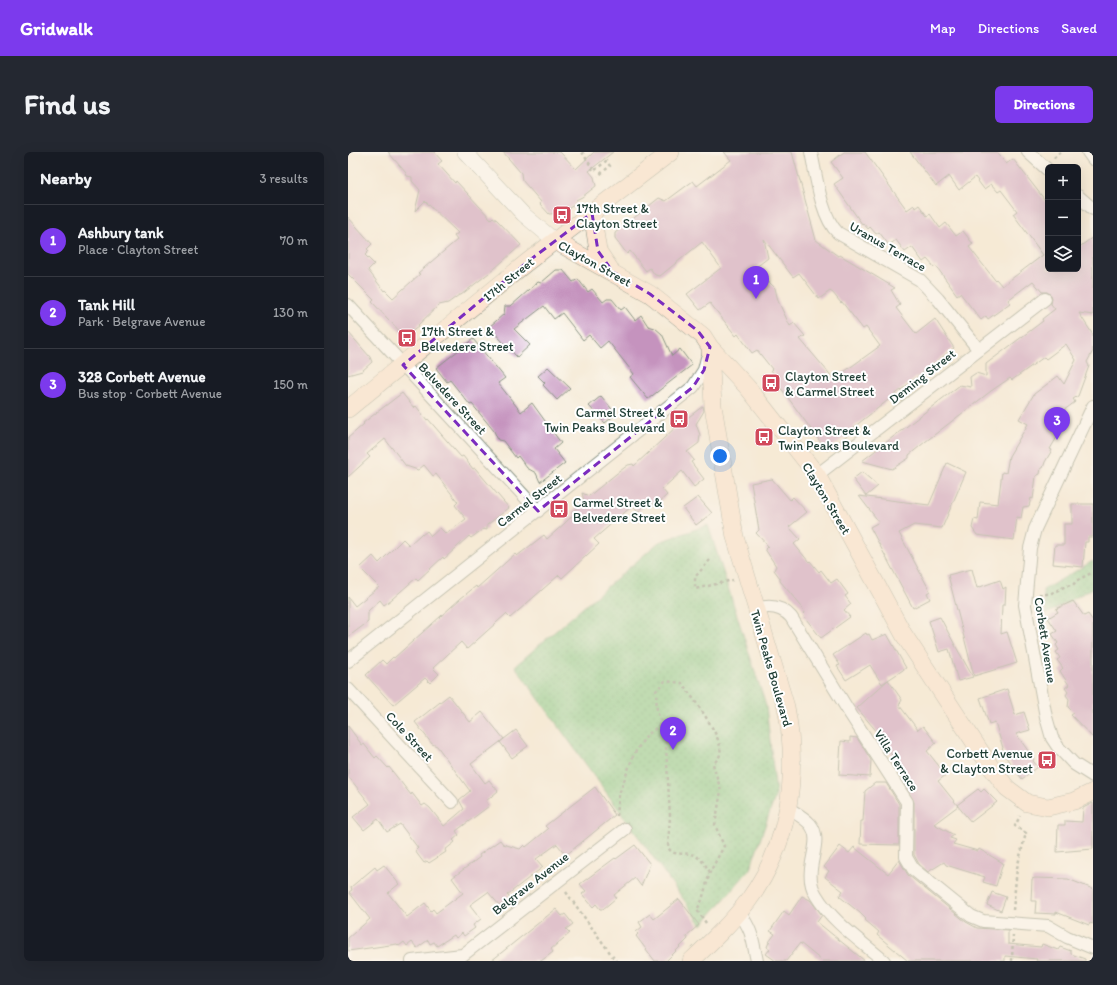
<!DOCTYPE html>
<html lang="en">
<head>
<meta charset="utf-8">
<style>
  :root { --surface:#171b24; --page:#242831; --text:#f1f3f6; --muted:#9ea1a6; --line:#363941; --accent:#7c3aed }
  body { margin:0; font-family:Itim,sans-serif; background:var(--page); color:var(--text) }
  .controls { position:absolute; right:12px; top:12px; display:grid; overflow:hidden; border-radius:6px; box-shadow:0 4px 16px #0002 }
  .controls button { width:36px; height:36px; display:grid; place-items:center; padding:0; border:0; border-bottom:1px solid var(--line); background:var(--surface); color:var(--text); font:20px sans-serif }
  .you { position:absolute; left:372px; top:304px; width:14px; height:14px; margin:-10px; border:3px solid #fff; border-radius:50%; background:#1a73e8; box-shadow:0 0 0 6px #1a73e833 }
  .badge { display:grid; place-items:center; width:26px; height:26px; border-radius:50%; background:var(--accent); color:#fff; font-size:13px; font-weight:700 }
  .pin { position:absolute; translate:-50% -33px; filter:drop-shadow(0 1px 2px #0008) }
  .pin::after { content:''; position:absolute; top:21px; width:14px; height:12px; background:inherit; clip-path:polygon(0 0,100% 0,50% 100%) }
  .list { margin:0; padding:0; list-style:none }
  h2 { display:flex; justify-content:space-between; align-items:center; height:52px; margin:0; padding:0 16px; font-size:17px }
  h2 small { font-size:13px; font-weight:400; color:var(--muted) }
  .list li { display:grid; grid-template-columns:26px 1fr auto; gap:12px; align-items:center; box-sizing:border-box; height:72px; padding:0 16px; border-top:1px solid var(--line) }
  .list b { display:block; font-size:15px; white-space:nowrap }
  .list p { margin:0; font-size:13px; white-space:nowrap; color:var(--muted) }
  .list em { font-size:13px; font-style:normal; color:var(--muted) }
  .icon { flex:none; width:22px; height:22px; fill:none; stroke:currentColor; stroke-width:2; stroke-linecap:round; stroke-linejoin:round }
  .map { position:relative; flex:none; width:745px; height:809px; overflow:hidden; border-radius:6px }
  header { display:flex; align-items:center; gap:24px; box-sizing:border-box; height:56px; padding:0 20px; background:var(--accent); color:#fff }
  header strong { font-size:19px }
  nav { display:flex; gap:22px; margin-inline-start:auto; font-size:14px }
  .intro { display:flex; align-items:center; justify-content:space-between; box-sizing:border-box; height:96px; padding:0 24px }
  h1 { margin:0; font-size:28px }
  .button { padding:10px 18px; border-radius:6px; background:var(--accent); color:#fff; font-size:14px; font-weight:700 }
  main { display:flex; gap:24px; padding:0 24px }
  aside { flex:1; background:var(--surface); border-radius:6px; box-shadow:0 4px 16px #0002 }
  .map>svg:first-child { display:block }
  .park { fill:url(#park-dots); stroke:#50845e }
  .building { fill:#c593be; fill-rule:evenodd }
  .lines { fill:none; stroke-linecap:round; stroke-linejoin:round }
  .minor-casing { stroke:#8a9485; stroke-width:14 }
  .tertiary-casing { stroke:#8a9485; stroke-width:16 }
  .secondary-casing { stroke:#8a9485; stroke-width:18 }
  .path { stroke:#8a9485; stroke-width:2.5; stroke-dasharray:3 3; stroke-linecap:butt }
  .minor { stroke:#fff; stroke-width:12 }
  .tertiary { stroke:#fff; stroke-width:15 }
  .secondary { stroke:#fde4d0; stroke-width:17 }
  .marked { fill:none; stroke:#7b2cbf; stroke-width:3; stroke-dasharray:8 5; stroke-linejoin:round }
  .labels { text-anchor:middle; stroke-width:4; stroke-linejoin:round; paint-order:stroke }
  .poi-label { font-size:13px; fill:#1f3d34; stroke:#fff; text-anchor:start }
  .street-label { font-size:13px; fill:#1f3d34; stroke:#fff }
</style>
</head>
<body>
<header>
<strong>Gridwalk</strong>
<nav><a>Map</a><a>Directions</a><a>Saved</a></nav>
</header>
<div class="intro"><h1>Find us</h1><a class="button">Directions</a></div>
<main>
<aside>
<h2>Nearby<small>3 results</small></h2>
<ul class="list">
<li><span class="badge">1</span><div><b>Ashbury tank</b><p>Place · Clayton Street</p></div><em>70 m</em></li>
<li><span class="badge">2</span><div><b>Tank Hill</b><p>Park · Belgrave Avenue</p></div><em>130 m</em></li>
<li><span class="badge">3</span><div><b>328 Corbett Avenue</b><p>Bus stop · Corbett Avenue</p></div><em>150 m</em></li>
</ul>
</aside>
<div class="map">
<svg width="745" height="809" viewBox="0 0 745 809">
  <defs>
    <pattern id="park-dots" width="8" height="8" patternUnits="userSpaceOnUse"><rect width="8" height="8" fill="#80ca87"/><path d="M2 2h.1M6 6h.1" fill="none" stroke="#68a56f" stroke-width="1.8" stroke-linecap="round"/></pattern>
  </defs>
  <rect width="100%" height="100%" fill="#fff"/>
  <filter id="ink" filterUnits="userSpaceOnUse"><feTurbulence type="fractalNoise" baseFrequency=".025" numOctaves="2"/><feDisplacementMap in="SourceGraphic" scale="8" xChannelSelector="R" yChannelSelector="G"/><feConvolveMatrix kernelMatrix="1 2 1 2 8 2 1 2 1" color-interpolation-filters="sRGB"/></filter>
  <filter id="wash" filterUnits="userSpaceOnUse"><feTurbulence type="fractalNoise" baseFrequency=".012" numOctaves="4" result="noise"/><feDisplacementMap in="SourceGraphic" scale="16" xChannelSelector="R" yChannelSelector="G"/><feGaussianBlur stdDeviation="0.9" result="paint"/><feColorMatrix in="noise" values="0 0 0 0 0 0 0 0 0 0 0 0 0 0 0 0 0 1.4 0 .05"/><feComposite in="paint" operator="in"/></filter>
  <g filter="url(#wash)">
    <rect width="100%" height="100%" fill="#f5ead6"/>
    <!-- park -->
    <path class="park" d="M360,373L418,554L428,642L402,717L354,773L167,514L311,390Z
      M745,409V436L698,462L695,438Z"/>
    <g id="blocks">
      <!-- building -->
      <path class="building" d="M40,0H86L94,9L90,12L107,31L108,29L143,67L145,65L149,68L173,93L146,117L113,143H111L100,151L91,153L70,173L71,174L57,185L24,150L26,148L0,122V65L24,92L19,97L21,99L17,103L26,112L20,118L36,139L37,138L45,146L72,122L70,121L109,88L106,84L110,81L77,49L67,59L72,38L64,29V25L59,24L58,21Z
        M155,0H212L228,17L246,0H265L241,19L246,25L248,34L234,45L228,48L226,53L213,61L201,62L192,52L193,50L174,28L173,21Z
        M376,0H444L468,88L490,104L492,103L547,136L543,138L552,153L548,156L568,182L587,167L606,196L506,275L507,277L479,299L427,228L429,226L423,218L424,217L409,198L404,201L390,182L388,184L362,151L352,158L339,142L373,116L354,90L312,124L307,123L302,116L298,119L282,99L279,102L267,86V81L311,46L318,49L345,29L349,34L383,8ZM416,87L445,125L451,121L471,147L482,139L485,141L493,151L494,150L515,177L518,175L532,194L486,227L452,187L457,184L446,171L442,174L430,149L427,136L419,128L398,123L420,106Z
        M496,0H517L559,58L566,53L567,56L571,53L579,64L582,62L592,76L598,71L608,84L615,79L625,92L621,95L647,128L648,127L654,134L695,103L665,62L669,59L653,38L650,40L643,32L636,37L627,25L611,38L601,24L588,34L562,0H649L658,12L665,7L700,52V117H730V96L745,85V163L731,161L745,183V199L739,210L741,214L730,244L725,247L727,250L708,264L718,270L702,297L704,298L697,310L695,316H693L692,322L688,324L686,340L685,347L683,346L681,354L675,355L673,366L669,365L666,388L629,383L624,376L626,367L630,368L632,350L650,352L654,320L658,321L661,304L680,272L671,267L686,242L710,224L716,232L728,208L718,192L698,207L696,205L664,228L662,226L643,239L577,290L561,303V306L544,317L514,309L612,233L623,235L622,225L628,221L638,224V212L695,169L694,167L707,157L703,152L704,146L703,143L699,140H694L685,129L660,148L662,151L640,167L638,164L633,168L612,141L609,143L588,114L586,115L579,107L575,110L564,95L557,100L548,88L541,93L531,80L528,82L522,75L520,77L515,71L514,72L486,32L495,26L483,10Z
        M208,118H215L225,130L230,127L240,140L244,137L255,150L259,147H264L273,158L277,155L287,168L293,163L300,174L307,176L314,182L324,204L332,197L344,213L300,247L282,225L286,222L260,189L252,196L241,183L235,188L214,161L206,167L196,154L166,177L182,193L169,205L141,175L156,162L157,154H163L190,130L193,131Z
        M0,180L22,205L24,210L14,219L0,223Z
        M125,187L157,226L150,231L173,260L184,251L213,291L206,297L217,311L192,330L188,321L179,316L170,304L168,306L155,289L150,288L146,279L124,252L122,253L102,228L99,230L88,216Z
        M200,215L222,236L209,248L195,233L197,231L190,224Z
        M54,241L66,256L68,254L79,268L80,267L113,305L115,304L125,317L127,316L161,356L139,373V378L135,377L123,386L121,384L96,407L95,405L70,428L68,426L44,447L36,453L32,448L20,459V470L0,485V445L7,454L31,435L12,416L25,404L31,411L55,387L61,393L73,382L74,383L79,379L83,384L92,376L98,382L118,367L107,353L110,350L88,322L85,324L76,313L70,318L58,314L37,287L19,302L22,305L0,325V286L16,272L15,271Z
        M253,244L268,262L257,271L241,254Z
        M355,254L356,259L348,272L352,283L351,291L339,300L346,308L343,310L356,327L346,335L334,319L314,337L319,343L307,354L302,349L290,360L284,354L246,387L251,392L214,426L211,423L162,466L158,462L119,497L113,490L85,516L91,522L82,531L77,526L45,553L18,523L34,508L38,512L45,505L46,506L112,447L128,434L129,436L167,402L169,404L196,383L199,387L217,371L226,362L224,360L236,349L234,341L241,344L268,322L280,313L285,312L286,314L329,274Z
        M599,311L618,320L594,376L566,373L551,381L582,439L579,441L582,447L565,456L522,375L531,370L511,344L581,353Z
        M514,320L530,334L518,344L505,327Z
        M424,327L442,348L445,345L459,360L441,375L452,387L446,392L461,410L462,409L471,420L473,418L483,431L489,427L500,442L497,444L503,452L496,458L502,465L473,486L455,463L457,461L453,454L432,429V426L426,418L428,414L417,397L420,394L408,381L411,378L403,331Z
        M350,345L364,361L348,373L335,356Z
        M724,352H745V385H740V390H737L735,415L705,412L707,393H716V372H724Z
        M624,417L629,436L652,428L655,437L658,435L657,453H654L653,482L659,480L669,511L626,524L600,423Z
        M725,449L736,464L740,462L745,469V586L723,563L726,561L720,555L721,547L718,543L720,540L717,536L721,533L712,519L715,516L709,508L712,506L708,500L711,498L708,493L710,491L704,482L709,479L700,466L710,460L708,457Z
        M592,465L608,495L625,525L610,529L601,497L591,500L581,469Z
        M518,481L519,483L521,482L524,488L539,482L558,516L534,532L522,513L498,528L489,514L492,513L485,503Z
        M540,528L554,548L551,553L570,578L575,574L588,591L579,599L598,623L590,629L610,654L586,672L606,683L602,686L608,688L605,692L630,699L631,697L655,711L648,734L635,730L637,725L598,713L596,710L580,720L571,712L566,703V650L556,632H563L549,614L551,612L532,588H536L509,556Z
        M659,537L667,563L676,560L682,578L668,582L686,607L685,609L690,615L674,627L657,604L658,603L654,597L655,596L647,570L641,572L632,546Z
        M101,543L122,570L134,560L156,587L123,612L137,631L141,628L150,639L138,649L141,654L108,679L111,683L105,688L107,690L97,698L98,700L81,711L79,709L76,711L67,699L70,696L52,672L39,680L30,667L16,678L5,665L22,652L0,624V574L14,593L16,592L27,606L29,604L40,616L41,615L63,643L64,641L74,654L77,652L82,656L96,674L116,657L111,648L122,639L89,594L84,592L67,570Z
        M168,578L180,594L164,606L152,590Z
        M502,585L509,586L523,608L522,625L491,623L493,589L502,590Z
        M527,631H538L551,652V693L512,692L513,669H515L517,639Z
        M247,635L267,663L218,703L209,692L188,707L195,715L159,743L162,746L152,754L140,740L122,753L133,767L125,773L127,776L116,784L114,781L108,786L106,783L89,794L86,790L82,792L80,788L69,796L64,790L59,794L56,790L51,794L49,792L0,799V786L22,767L1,740L4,738L3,735L27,715L29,718L36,713L51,732L40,741L59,765L77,751L83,759L85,757L88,761L115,741L104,726L132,705L131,703L152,688L155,692L172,697L176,693L178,695L200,677L197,674Z
        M630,637L633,640L636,637L649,650L623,670L609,653Z
        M745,651V697L709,700L710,673H717V669L734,670L735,656Z
        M287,693L302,712L293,734L287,726L266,743L268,746L255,757H252L248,752L245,755L234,742L238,739L232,732L267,706L268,707Z
        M492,694L501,701L506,695L540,722L551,708L560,723L618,770L629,776L660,778V792L693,795L694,792L710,798L712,795L723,799V802L737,807V809H688L689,807L657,804V809H560L529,783L531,780L517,768L518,767L512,761L491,744L495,739L477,725L481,719L476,715Z
        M687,726L720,727L745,737V772L742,771L741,773L708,760V762L687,761L688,749H683L684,727Z
        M644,740L658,745L653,759L639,753Z
        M454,744L462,748L474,763L469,770L517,809H474L452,791L438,809H428L418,802L422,797L419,795L421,790L427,782L422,779L436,759L441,763Z
        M331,747L351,773L338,784L340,787L318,809H307L288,784L290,782L288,780L294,775L291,770L302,762L306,767Z
        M208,757L214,764L217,762L225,772L218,777L222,781L203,797L205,800L193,809H143Z"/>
    </g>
  </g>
  <g filter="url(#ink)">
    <use href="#blocks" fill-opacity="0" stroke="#8a9485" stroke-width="1"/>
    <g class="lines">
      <defs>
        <path id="minor" d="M463,0C468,23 473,65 490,81L572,128L590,147L631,198
          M680,0L700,18
          M740,0L745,7
          M730,44L745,57
          M0,153L190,359
          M745,254L687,377L682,396L677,453L698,565L704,586L710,595L726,612L745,624
          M469,323L697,147
          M408,457C421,453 433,454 443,465L503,563L559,650L558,705L565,717L623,764L635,769L700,774L719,785L745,796
          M0,509L345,235L356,218L359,206
          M0,537L104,650
          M440,656C447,661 456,665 462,672C478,691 452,717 468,743C484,770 513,789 536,809
          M391,760C405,780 404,786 409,809
          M64,809L114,803
          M107,809L277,677"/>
        <path id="tertiary" d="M117,0L175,62L207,89"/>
        <path id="secondary" d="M244,61L250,99L262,117
          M207,89L302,142L355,184L362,195L400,236L469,323L556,483L642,614L659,636L679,651L700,655L726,649L745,640
          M0,257L178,111L323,0
          M343,809C363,790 383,771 400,749C442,692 451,623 438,555L387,385L365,254L362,195"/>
      </defs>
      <!-- minor casing -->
      <use href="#minor" class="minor-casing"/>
      <!-- tertiary casing -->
      <use href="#tertiary" class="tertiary-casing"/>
      <!-- secondary casing -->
      <use href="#secondary" class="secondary-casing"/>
      <!-- path -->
      <path class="path" d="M234,0L246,19L258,9L262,14L250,24
        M706,6L712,0
        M362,408L347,425V437L385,428
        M691,442C708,444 710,434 725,433L728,429L745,420
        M269,664L271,642L286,602L298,584L314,571
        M218,740L268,809
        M665,758L669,716L678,681L667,674L672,664
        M358,771L349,758L354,748L362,720L376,694L367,673L373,639L365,612C368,609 372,605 372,602C377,587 343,544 334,531L317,529L308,539L309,560L317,577L322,664L320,695C325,706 337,699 346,703C354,707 357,713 362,720
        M664,809L665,783"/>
      <!-- minor -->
      <use href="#minor" class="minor"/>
      <!-- tertiary -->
      <use href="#tertiary" class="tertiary"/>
      <!-- secondary -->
      <use href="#secondary" class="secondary"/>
    </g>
  </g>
  <!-- marked area -->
  <path d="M0 0H745V809H0ZM244,61L250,99L265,120L302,142L350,179L362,195L356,218L345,235L190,359L55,213L178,111Z" fill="#f5ead6" fill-opacity=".55" fill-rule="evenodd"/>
  <path class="marked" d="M244,61L250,99L265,120L302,142L350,179L362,195L356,218L345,235L190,359L55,213L178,111Z"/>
  <!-- icons -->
  <defs>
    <symbol id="bus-square" viewBox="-11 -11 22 22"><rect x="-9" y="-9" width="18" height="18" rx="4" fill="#d1495b" stroke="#fff"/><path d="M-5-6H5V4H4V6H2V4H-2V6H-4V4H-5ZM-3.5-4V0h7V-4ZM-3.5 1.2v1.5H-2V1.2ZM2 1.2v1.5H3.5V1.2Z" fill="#fff"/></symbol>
  </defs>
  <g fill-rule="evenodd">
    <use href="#bus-square" x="203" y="52" width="22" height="22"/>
    <use href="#bus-square" x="48" y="175" width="22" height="22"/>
    <use href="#bus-square" x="412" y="220" width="22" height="22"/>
    <use href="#bus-square" x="320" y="256" width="22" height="22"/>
    <use href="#bus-square" x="405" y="274" width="22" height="22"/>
    <use href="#bus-square" x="200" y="346" width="22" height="22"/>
    <use href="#bus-square" x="688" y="597" width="22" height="22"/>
  </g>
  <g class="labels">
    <!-- poi labels -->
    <g class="poi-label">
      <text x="228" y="61">17th Street &amp;<tspan x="228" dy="15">Clayton Street</tspan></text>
      <text x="73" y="184">17th Street &amp;<tspan x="73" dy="15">Belvedere Street</tspan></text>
      <text x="437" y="229">Clayton Street<tspan x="437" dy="15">&amp; Carmel Street</tspan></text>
      <text x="317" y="265" text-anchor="end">Carmel Street &amp;<tspan x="317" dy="15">Twin Peaks Boulevard</tspan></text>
      <text x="430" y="283">Clayton Street &amp;<tspan x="430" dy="15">Twin Peaks Boulevard</tspan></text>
      <text x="225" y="355">Carmel Street &amp;<tspan x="225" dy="15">Belvedere Street</tspan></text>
      <text x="685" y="606" text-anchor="end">Corbett Avenue<tspan x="685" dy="15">&amp; Clayton Street</tspan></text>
    </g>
    <!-- street labels -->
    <g class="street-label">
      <text transform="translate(540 94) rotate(30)" y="5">Uranus Terrace</text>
      <text transform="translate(247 111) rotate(29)" y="5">Clayton Street</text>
      <text transform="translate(160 127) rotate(-39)" y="5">17th Street</text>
      <text transform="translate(574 224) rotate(-38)" y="5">Deming Street</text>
      <text transform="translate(105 246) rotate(47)" y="5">Belvedere Street</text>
      <text transform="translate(479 346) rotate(59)" y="5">Clayton Street</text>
      <text transform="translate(181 348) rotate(-38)" y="5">Carmel Street</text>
      <text transform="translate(698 488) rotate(81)" y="5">Corbett Avenue</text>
      <text transform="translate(424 516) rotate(74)" y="5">Twin Peaks Boulevard</text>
      <text transform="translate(62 584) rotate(47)" y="5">Cole Street</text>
      <text transform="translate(549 608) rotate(57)" y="5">Villa Terrace</text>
      <text transform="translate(182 731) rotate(-38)" y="5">Belgrave Avenue</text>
    </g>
  </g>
</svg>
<div class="controls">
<button>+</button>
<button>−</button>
<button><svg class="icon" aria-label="layers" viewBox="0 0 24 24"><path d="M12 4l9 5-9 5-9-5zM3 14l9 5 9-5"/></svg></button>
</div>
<div class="you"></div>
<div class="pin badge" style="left:408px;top:147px">1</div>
<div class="pin badge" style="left:325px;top:598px">2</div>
<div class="pin badge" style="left:709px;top:288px">3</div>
</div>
</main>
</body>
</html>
